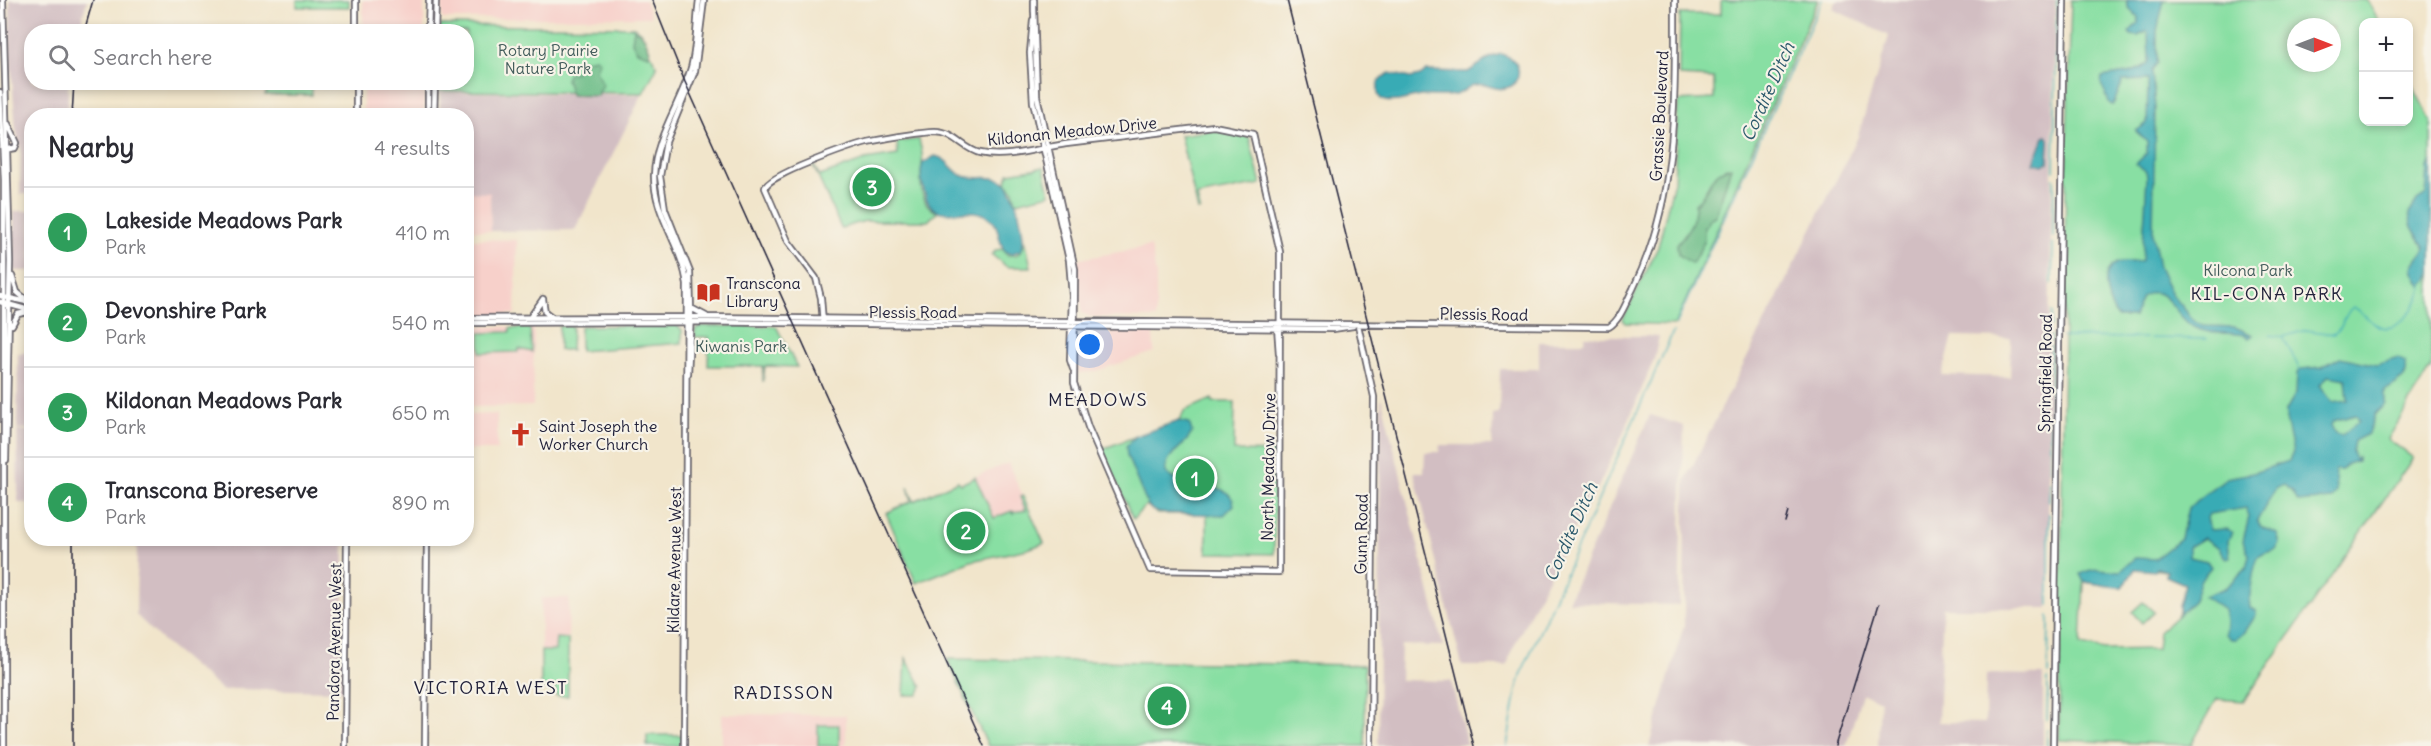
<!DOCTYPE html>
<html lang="en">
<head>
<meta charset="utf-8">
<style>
  :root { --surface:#fff; --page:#f7f7f7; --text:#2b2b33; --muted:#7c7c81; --line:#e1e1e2; --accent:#111827 }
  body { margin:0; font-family:Delius,sans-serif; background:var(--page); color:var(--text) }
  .controls { position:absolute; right:18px; top:18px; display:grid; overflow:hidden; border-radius:12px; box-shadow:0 3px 9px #0003 }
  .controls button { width:54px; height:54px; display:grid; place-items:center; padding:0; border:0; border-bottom:2px solid var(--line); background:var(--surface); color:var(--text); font:30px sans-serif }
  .compass { position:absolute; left:2287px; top:18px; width:54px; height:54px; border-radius:50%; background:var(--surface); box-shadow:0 3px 9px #0003; rotate:90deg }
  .you { position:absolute; left:1090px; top:345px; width:21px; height:21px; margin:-15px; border:4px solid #fff; border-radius:50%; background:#1a73e8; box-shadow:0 0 0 9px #1a73e833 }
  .badge { display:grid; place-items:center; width:39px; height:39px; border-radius:50%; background:var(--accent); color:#fff; font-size:20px; font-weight:700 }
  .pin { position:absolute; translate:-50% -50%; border:3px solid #fff; box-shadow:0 2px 6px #0006 }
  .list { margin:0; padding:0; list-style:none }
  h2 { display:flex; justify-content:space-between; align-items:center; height:78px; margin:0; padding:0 24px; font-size:26px }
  h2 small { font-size:20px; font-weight:400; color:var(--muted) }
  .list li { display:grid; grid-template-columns:39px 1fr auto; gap:18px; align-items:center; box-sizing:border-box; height:90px; padding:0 24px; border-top:2px solid var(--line) }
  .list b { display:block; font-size:22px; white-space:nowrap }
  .list p { margin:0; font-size:20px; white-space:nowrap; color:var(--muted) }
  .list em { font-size:20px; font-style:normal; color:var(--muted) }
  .icon { flex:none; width:33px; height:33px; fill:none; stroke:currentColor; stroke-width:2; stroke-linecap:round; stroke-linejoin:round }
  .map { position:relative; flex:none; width:2431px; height:746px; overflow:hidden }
  .search { position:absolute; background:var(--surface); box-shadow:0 3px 9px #0003; left:24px; top:24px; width:450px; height:66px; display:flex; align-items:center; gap:15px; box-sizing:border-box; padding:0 21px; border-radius:24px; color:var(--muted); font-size:22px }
  .panel { position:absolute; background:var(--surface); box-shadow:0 3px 9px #0003; left:24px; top:108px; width:450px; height:438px; border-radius:24px }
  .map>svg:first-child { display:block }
  .built { fill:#f7d0ca }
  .industrial { fill:#d2bec2; fill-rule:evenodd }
  .green { fill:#88dfa3; stroke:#55806f; stroke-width:1.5; fill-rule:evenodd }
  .forest { fill:#6ebe89; stroke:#487062; stroke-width:1.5 }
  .water { fill:#39abb5; stroke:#2e6678; stroke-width:1.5; fill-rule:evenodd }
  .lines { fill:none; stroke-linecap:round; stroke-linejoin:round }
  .stream { stroke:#39abb5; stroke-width:1.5 }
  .secondary-casing { stroke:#6a666d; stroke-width:8 }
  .secondary { stroke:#fff; stroke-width:4.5 }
  .rail { stroke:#22223b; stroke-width:1.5 }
  .labels { text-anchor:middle; stroke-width:4.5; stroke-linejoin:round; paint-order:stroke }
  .park-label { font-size:16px; fill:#415b5a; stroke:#f7f3e8 }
  .street-label { font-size:16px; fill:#22223b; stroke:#f7f3e8 }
  .poi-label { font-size:16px; fill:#22223b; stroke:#f7f3e8; text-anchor:start }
  .water-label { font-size:18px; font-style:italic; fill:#2b596c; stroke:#f7f3e8 }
  .neighbourhood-label { font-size:18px; letter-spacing:1.5px; fill:#22223b; stroke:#f7f3e8 }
</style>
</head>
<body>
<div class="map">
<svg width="2431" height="746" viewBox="0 0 2431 746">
  <rect width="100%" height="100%" fill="#f7f3e8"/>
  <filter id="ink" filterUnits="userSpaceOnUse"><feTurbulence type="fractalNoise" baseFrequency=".0167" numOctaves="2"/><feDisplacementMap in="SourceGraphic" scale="12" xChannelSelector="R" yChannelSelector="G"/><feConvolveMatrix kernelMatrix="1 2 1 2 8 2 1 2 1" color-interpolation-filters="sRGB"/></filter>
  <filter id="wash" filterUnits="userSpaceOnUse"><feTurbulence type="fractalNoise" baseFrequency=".008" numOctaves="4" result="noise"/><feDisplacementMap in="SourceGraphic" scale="24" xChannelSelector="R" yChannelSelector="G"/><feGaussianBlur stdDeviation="1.35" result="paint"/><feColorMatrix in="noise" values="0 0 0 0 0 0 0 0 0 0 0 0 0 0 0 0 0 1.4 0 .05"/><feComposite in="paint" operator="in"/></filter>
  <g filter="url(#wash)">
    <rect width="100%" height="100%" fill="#f1e5cb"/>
    <!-- built -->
    <path class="built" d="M363,0H424V31H363Z
      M441,0H645L651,17L442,19Z
      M363,83H424V115H363Z
      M466,192H490L491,231L467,230Z
      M467,239L517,240L515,314L467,315Z
      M1151,246L1156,275V318L1091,317L1082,313L1076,260Z
      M471,327H534L533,406L470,407Z
      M1153,332L1154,352L1093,372L1078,373V333Z
      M497,414V450H467V415Z
      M1008,463L1023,496L1020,497L1026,510L1014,515L1012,511L994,519L975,477Z
      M541,598H569L568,639H556L555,651H541Z
      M722,714L846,715V746H722Z"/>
    <!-- industrial -->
    <path class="industrial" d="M10,0H87L79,31L32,32V82L68,83V115L32,116L31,194H20L21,149L16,130L10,52Z
      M1837,0H2055L2049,338L2048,608H1943L1938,722L1985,723L1986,674L2043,675V746H1878L1880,700L1862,694L1846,746H1649L1684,625L1685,481L1857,139L1889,36L1833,9ZM1953,337L2011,338L2010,377L1942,375Z
      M440,92L642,95L575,230L491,231L490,193L467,192L466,116H440Z
      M14,211H31V271H14Z
      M1585,336H1659L1654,359L1623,434L1599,485L1559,556L1511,652L1507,666H1462L1414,472H1424L1425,452H1439L1440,445H1492L1493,414L1499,413L1500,369H1539V342H1585Z
      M31,352V429H17L18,353Z
      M1381,396L1443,646L1401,645L1400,680L1451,681L1467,744L1378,746Z
      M1650,415L1684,426L1679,605L1568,602Z
      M17,431H31V503H18Z
      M137,539H344L343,691L232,689L223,691L166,644L136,615Z"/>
    <!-- green -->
    <path class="green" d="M297,0H349V7H297Z
      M1721,0H1818L1675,325L1625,323L1623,319L1658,247L1674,181L1678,101L1714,99V78L1679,76L1680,14H1721Z
      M2071,0H2367L2379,22H2364V122H2408L2409,79L2431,121V367L2388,439L2413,458L2244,701L2217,699L2191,745L2059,740L2066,171ZM2296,27H2332V63H2296ZM2140,568L2167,571L2166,576L2185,584L2178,615L2159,632L2157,649L2104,650L2081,645L2084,582L2123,587L2135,569Z
      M440,25L634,27L641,32L657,67L643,93L439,91V83L466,82V32L440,31Z
      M271,83H312V95H265Z
      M1213,130L1249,137L1261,184L1197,196L1200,210L1198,211L1180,135Z
      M919,139C920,146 924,156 922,164C920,179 919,205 937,212L928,221H865L841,228L812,163L820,176L865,160L898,155L897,142Z
      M1044,167L1050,194L1016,202L1013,190L1006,182L1009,173Z
      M1025,239L1031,267H1007L992,255L996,250L1002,249L1008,255C1019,257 1024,250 1025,239Z
      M677,325L682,330V343L580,351V326Z
      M559,326H572L571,350H559Z
      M701,326H776L797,367L765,366L763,382V366H708L709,337H695V329Z
      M510,328H530L532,352L519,349L518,352L480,353V333L510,332Z
      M1212,399L1213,402H1235L1234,451L1276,452L1274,554L1207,553V514H1157L1146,505L1133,519L1102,449L1180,420L1184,411Z
      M975,477L994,518L1012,511L1014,515V512L1026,510L1020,497L1023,496L1044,543L1028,549L971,561L916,583L886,513L912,501L908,487L914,501L958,481L961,484Z
      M2143,602L2154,612L2142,623L2132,612Z
      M556,638L568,639V696H556L555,687L541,688V651H555Z
      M906,658L922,687L918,695H904Z
      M947,659L1365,665V746H988Z
      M818,725H839V746H818Z
      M647,735H682V746H647Z"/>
    <!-- forest -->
    <path class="forest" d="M634,29L644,36L650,51L649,55L637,51L632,42Z
      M596,58L599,61L596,70L603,85L598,92V96L571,95L566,79L569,73L576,72L580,61Z
      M1731,167L1716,215L1708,220L1707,226H1704V242L1692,264L1678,254L1677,244C1688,231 1696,220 1695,204C1710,191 1708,172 1731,167Z"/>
    <!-- water -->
    <path class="water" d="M2127,0H2164L2157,31V63L2152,71L2155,109L2153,234L2159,267L2172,294L2195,322L2203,326L2235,327L2253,335L2249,338L2246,335C2229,332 2212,335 2195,328C2175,319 2166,279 2142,297L2134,317H2117C2108,304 2097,272 2117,263C2125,260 2134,264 2142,260L2147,177L2146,171L2136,164L2147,153V142L2136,131L2147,123L2148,80L2123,81L2113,105L2110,104L2101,84L2102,77C2116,74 2141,74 2149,61L2148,33L2147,31L2138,36L2131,35L2129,32L2138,23V17L2128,7Z
      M1501,54C1517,58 1524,71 1513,85C1494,95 1490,81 1474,85C1468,86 1464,92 1458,94C1447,98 1433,95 1421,96C1410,97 1374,113 1378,86C1379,79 1384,76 1390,73L1410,78L1420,76L1427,71L1468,72L1491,57Z
      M2047,136L2049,139L2048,162L2044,165L2034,163L2044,137Z
      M935,156C947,158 951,169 961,175C974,181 990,174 1003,181C1015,187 1028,239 1021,250L1011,254L1005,251C997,241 1001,227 990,218C966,200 933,231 924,191C922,181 919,173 923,163Z
      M2431,163V272L2427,282L2421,286C2406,262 2416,267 2425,248L2412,227L2409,214L2417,201L2426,195L2428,167Z
      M2340,357L2377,365L2398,358L2405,362C2411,379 2397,382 2385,391V404L2375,414L2368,434L2354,441L2352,452L2355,460L2357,456V461L2347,464L2342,470H2335L2336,492L2332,499L2298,502L2292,491L2284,485L2276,488L2257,521L2261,527L2277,534L2280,543L2276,550C2270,552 2262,552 2258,558C2254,565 2248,601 2250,608L2256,611V615L2245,632L2236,639H2231L2225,634L2226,621L2224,610L2204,596L2225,588L2246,568L2249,555L2243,541L2249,517L2246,508L2209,514L2207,518L2210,530L2227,529L2232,532L2228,541L2230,558L2226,559L2218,547L2204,538L2189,547V557L2207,561L2211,567L2201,579L2194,600L2180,614L2179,606L2185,584L2166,576L2167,571L2157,568L2155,571L2135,569L2123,587C2113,588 2096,583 2084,582L2080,574C2098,566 2102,570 2120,571L2135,558L2155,559L2181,538L2188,508L2226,478L2253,473L2289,461L2293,452L2286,419V410L2296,393L2297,373L2301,369L2322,367ZM2328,376L2346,379L2348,400L2332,402L2320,385ZM2356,415L2359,421L2342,435L2335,433L2331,425L2333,421Z
      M1179,421L1189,423L1192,432C1186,448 1164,453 1166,472C1179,491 1231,477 1234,505L1224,515L1160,513L1152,510L1147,504L1127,456L1126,446L1136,436Z"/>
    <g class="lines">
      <!-- stream -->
      <path class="stream" d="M2054,171L2057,0
        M2053,237L2054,178
        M2052,283L2053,244
        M1676,325L1822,0
        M2051,327L2052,312
        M2270,335L2283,337L2301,372
        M2062,337L2146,338
        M2283,337L2306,330L2333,334C2345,328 2343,314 2353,307C2362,311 2367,319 2375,324C2398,339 2419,303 2423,286
        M2150,338L2207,339
        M2051,342V336
        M2050,471L2051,346
        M2049,501L2050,483
        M2049,605V514
        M2048,674L2049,616
        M2047,720L2048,679
        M1507,746L1517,689L1524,667L1673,332
        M2047,746V730"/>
    </g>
  </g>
  <g filter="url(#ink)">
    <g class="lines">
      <defs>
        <path id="secondary" d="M3,0L10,261L6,460
          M356,0V32
          M1034,12V0
          M1033,20L1030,53L1033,102L1069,260L1072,296L1070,360L1073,369
          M428,32L429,0
          M435,32L436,0
          M0,92L4,180V746
          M356,116V82
          M428,116V82
          M434,116L435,82
          M8,124L17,143L15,148L9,149
          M12,276L17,292L30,303
          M0,296L27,302
          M543,299L545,312L552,317
          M0,302L29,310
          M691,308L706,316
          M531,316L543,299
          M466,318L691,317L1609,327C1621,319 1626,302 1633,289C1678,198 1675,99 1675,0
          M466,323L686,322L1333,329L1353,326
          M823,323L821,298L816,278L788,241L765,188C767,175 852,146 867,142C888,138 914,133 935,132C955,132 963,149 980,153C1007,159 1039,148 1066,144L1214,126L1253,134L1280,252L1279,572L1150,570L1088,427L1074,383L1075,269L1037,96L1034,8
          M12,325L18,314L32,311
          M1358,325L1374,397L1371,746
          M1277,326L1279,354
          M688,374L691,312L690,272L665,209L660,176L666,142L695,71L704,0
          M345,746L347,538
          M425,746L427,538
          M684,746L687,285C683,247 654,216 654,176C655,137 680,105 691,68C697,46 696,22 699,0
          M2053,746L2064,0"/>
      </defs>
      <!-- secondary casing -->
      <use href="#secondary" class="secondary-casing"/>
      <!-- secondary -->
      <use href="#secondary" class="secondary"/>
      <!-- rail -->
      <path class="rail" d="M652,0L685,82L984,746
        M1287,0L1474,746
        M84,32L93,0
        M72,116L74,82
        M1785,522L1788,512
        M73,746V538
        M1835,746L1879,604"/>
    </g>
  </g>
  <!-- icons -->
  <defs>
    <symbol id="library-bare" viewBox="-9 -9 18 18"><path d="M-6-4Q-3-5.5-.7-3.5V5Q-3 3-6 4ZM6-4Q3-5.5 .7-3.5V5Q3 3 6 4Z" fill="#c8321e" stroke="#f7f3e8" stroke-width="2.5" paint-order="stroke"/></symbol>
    <symbol id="church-bare" viewBox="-9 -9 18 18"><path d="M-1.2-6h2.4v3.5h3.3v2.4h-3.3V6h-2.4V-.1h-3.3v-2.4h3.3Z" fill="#c8321e" stroke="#f7f3e8" stroke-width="2.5" paint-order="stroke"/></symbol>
  </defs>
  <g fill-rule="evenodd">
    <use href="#library-bare" x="692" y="276" width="33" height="33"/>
    <use href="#church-bare" x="504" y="418" width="33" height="33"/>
  </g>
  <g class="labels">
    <!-- park labels -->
    <g class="park-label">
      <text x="548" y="56">Rotary Prairie<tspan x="548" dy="18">Nature Park</tspan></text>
      <text x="2248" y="276">Kilcona Park</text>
      <text x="741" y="352">Kiwanis Park</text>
    </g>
    <!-- street labels -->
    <g class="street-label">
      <text transform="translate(1659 116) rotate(-87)" y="6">Grassie Boulevard</text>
      <text transform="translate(1072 131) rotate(-6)" y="6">Kildonan Meadow Drive</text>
      <text x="913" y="318">Plessis Road</text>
      <text transform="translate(1484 314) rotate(1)" y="6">Plessis Road</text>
      <text transform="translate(2045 373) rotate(-89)" y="6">Springfield Road</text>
      <text transform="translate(1268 467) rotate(-89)" y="6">North Meadow Drive</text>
      <text transform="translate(1361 534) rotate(-89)" y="6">Gunn Road</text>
      <text transform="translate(674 560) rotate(-89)" y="6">Kildare Avenue West</text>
      <text transform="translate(334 642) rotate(-89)" y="6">Pandora Avenue West</text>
    </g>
    <!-- poi labels -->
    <g class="poi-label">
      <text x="726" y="289">Transcona<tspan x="726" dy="18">Library</tspan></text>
      <text x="539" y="432">Saint Joseph the<tspan x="539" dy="18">Worker Church</tspan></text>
    </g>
    <!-- water labels -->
    <g class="water-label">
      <text transform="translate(1768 92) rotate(-66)" y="6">Cordite Ditch</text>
      <text transform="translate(1571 532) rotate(-66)" y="6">Cordite Ditch</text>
    </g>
    <!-- neighbourhood labels -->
    <g class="neighbourhood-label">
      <text x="2267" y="300">KIL-CONA PARK</text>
      <text x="1098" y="406">MEADOWS</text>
      <text x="491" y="694">VICTORIA WEST</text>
      <text x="784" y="699">RADISSON</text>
    </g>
  </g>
</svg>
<div class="controls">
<button>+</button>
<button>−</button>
</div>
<svg class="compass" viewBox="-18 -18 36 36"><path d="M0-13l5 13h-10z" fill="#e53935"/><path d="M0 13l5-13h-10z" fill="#7c7c81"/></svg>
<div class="you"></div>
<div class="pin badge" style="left:1195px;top:478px;background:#2e9e5b">1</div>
<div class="pin badge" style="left:966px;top:531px;background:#2e9e5b">2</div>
<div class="pin badge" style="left:872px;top:187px;background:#2e9e5b">3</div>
<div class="pin badge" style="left:1167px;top:706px;background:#2e9e5b">4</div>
<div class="search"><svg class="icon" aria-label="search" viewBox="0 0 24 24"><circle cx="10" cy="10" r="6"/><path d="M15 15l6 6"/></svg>Search here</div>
<section class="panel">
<h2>Nearby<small>4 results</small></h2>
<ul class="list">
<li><span class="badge" style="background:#2e9e5b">1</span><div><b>Lakeside Meadows Park</b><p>Park</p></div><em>410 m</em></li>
<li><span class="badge" style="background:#2e9e5b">2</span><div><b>Devonshire Park</b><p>Park</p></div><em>540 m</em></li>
<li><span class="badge" style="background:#2e9e5b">3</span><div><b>Kildonan Meadows Park</b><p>Park</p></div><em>650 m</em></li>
<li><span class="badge" style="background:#2e9e5b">4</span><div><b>Transcona Bioreserve</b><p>Park</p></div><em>890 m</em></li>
</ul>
</section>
</div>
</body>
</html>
